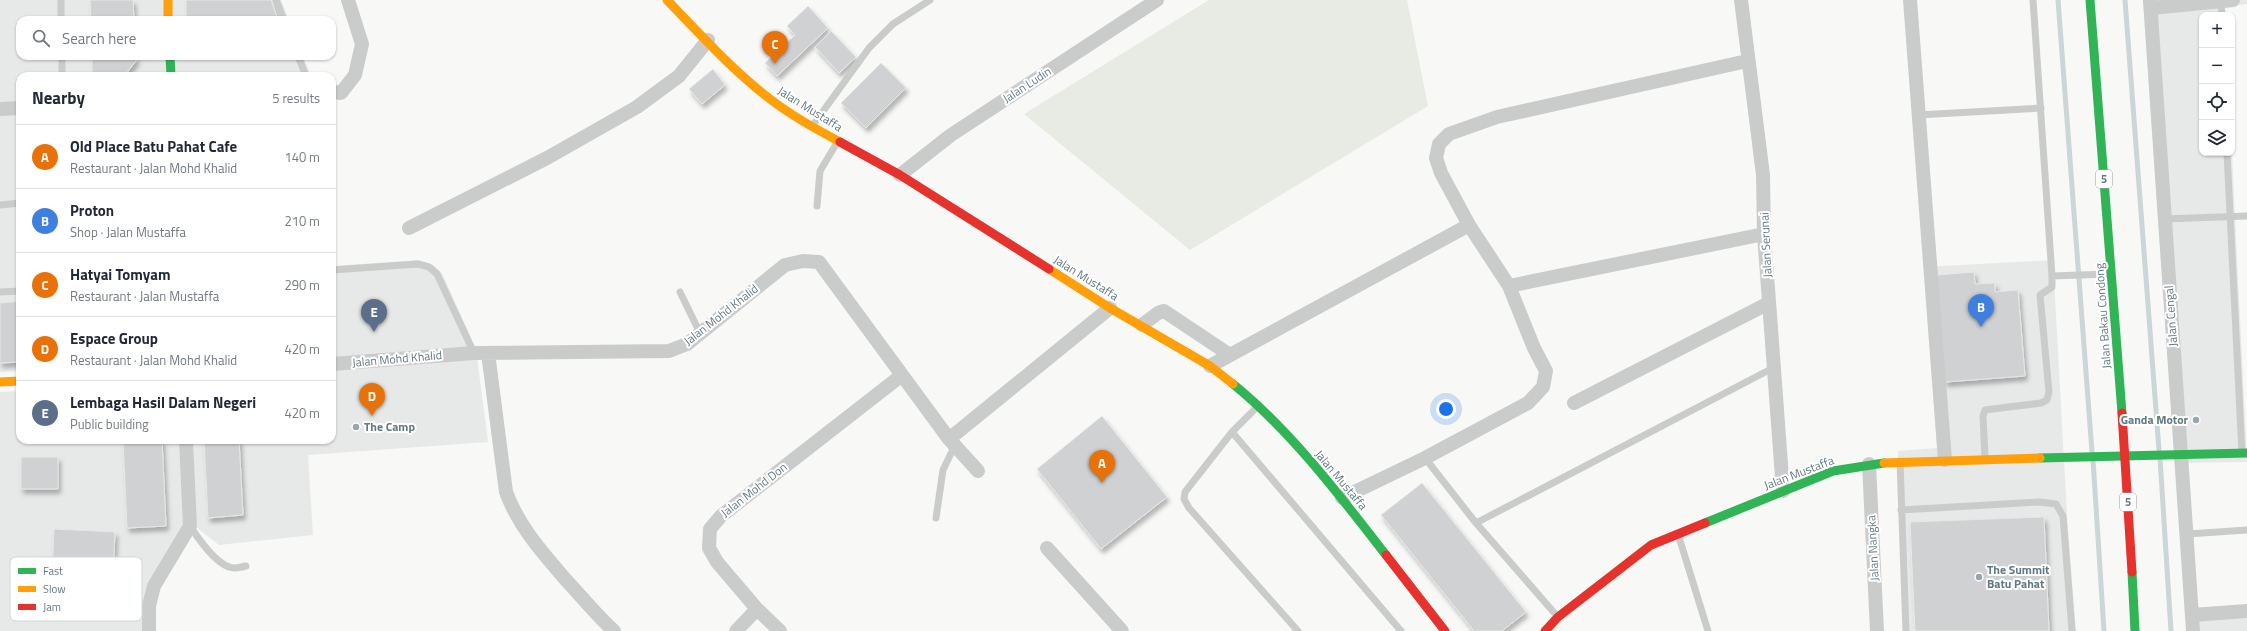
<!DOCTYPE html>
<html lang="en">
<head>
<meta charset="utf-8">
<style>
  :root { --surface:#fff; --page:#f2f2f3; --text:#1f2937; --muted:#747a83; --line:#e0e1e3; --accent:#b45309 }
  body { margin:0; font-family:"Titillium Web",sans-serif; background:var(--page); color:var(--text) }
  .controls { position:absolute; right:12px; top:12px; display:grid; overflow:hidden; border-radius:8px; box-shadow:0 1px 3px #0004 }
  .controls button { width:36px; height:36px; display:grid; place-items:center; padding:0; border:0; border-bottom:1px solid var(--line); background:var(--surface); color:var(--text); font:20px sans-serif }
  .you { position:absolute; left:1446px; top:409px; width:14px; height:14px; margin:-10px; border:3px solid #fff; border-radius:50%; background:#1a73e8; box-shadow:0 0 0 6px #1a73e833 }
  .badge { display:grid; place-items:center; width:26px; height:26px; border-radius:50%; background:var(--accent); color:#fff; font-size:13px; font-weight:700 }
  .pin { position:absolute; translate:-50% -33px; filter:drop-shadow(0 1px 2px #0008) }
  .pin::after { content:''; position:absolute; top:21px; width:14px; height:12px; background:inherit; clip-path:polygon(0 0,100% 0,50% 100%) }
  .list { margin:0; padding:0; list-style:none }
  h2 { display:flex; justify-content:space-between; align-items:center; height:52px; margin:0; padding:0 16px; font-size:17px }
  h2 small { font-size:13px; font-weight:400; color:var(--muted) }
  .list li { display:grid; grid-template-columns:26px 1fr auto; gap:12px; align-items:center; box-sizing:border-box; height:64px; padding:0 16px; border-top:1px solid var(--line) }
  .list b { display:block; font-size:15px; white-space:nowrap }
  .list p { margin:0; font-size:13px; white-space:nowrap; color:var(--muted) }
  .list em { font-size:13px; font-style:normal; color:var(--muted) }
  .icon { flex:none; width:22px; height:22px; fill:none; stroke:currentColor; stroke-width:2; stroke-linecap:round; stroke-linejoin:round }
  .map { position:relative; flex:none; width:2247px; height:631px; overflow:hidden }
  .search { position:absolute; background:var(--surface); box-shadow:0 1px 3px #0004; left:16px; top:16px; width:320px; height:44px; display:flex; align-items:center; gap:10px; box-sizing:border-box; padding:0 14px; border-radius:12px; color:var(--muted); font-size:15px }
  .panel { position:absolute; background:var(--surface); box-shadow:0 1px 3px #0004; left:16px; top:72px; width:320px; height:372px; border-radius:12px }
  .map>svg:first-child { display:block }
  .built { fill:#e7e8e8 }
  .green { fill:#e8eae4 }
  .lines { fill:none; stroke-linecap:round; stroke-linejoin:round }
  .stream { stroke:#cad6d8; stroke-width:5 }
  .building { fill:#cfd1d2; stroke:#e7e7e6; filter:url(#shadow) }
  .lane { stroke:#cacccc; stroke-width:7 }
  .street { stroke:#cacccc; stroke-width:14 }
  .fast { stroke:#30b455; stroke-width:9 }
  .slow { stroke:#ff9f0a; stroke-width:9 }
  .jam { stroke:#e5322d; stroke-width:9 }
  .poi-dot { fill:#96a6ac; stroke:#fff; stroke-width:1.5 }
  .labels { text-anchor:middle; stroke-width:4; stroke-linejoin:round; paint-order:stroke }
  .shield { fill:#fff; stroke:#91a2a8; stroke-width:1 }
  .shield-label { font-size:11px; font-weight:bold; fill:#627a83 }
  .street-label { font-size:12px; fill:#627a83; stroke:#fff }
  .poi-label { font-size:12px; font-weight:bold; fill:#627a83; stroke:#fff; text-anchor:start }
  .key { fill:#fff; stroke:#d0d7da; stroke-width:1 }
  .key-label { font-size:11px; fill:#627a83 }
</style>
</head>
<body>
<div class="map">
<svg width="2247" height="631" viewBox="0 0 2247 631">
  <defs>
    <filter id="shadow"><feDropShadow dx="2.5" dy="4.5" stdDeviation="2" flood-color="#0004"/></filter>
  </defs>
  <rect width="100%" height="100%" fill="#f8f8f7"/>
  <!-- built -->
  <path class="built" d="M0,0H281L289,20H20V56H303L311,76H20V371L0,372Z
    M2143,0H2247V4L2225,7V15H2202V153H2232L2247,462L2175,463Z
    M418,260L433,265L442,273L476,349L488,442L308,455L313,535L219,545L196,527L193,440H332V266Z
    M2053,260L2067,515L2076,631H1903L1898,451L1937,448L1924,267Z
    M20,391V440H179L184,527L143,631H0V392Z
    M2247,605V631H2188L2187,610Z"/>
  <!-- green -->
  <path class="green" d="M1209,0H1407L1428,106L1190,250L1024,114Z"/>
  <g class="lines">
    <!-- stream -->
    <path class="stream" d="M2058,0L2092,452
      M2125,0L2159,450
      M2160,458L2171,631
      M2093,460L2104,631"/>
  </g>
  <!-- building -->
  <path class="building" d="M90,0H133L134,20H91Z
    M186,0H271L278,20H186Z
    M808,6L828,28L777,76L765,63L795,35L787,26Z
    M831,31L856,57L839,73L815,47Z
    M92,56H136V61L125,75L92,76Z
    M881,63L906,88L866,128L841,103Z
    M713,69L725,85L702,104L689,89Z
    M1974,272L1975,284L1995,283V292L2018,290L2025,376L1945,382L1937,275Z
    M20,301V362L0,363V303Z
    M1102,416L1167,497L1101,549L1037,469Z
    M123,440H162L166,526L127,528Z
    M204,440H239L243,515L208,518Z
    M21,457H58V489H21Z
    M1422,483L1526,612L1502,631H1474L1381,515Z
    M2044,517L2049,631H1915L1910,522Z
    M54,529L115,532L113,579L52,576Z"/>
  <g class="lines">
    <!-- lane -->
    <path class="lane" d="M61,0V20
      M276,0L284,20
      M2221,0L2222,15
      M62,56V76
      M298,56L306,76
      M1918,115L2041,108
      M813,125L869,48L893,24L930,0
      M2227,153L2242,453
      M0,205L20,203
      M817,206L820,171L838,141
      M2164,219L2247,216
      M332,270L418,264L429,267L437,274L474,353
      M2052,276L2109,274
      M0,292L20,291
      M680,292L700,333
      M1259,405L1232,432L1185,492L1184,499L1189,508L1298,631
      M1232,432L1401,631
      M1425,458L1476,523L1557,616
      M1985,458L1983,416L1985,410L2041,403L2047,400L2049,392L2040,295L2052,287V276L2033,0
      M1900,461L1906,631
      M1901,510L2039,502L2056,504L2063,516L2072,631
      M936,518L943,470L955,445
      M1476,523L1773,368
      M190,526C198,538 217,567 234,568C238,568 242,567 246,566
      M1678,534L1708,631
      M2188,534L2247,530"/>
    <!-- street -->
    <path class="street" d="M1741,0L1763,175L1764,234L1783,491
      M1910,0L1945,460
      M2150,0L2193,631
      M2151,8L2233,0
      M332,92L341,93L355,75L362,44L348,0
      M0,109L20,108
      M900,175L951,135L1157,0
      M409,228L547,158L637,107L679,76L708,40
      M1509,286L1764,234
      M1142,325L1158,313L1164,311L1230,355
      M488,353L506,492C519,527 542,552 566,580C582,597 596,615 614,631
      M332,364L474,353L669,351L687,344L785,265L803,261L819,262L949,439L978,471
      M1210,366L1469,225
      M1574,403L1769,303
      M949,439L1110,308
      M1869,464L1877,631
      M1342,498L1425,458L1528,403L1543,387L1546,371L1534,348L1509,286L1469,225L1441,173L1436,158L1439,144L1449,134L1497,117L1747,61
      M1047,548L1122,631
      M2192,615L2247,611
      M149,631V606L154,586L190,526L186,440
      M736,631L757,609
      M780,631L757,609L717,562L709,548L710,529L721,516L902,375"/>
    <!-- fast -->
    <path class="fast" d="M2090,0L2122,413
      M170,56L171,76
      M1233,384C1291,431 1340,496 1386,555
      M2040,458L2247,453
      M1705,523L1833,471L1884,463
      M2132,572L2135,631"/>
    <!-- slow -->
    <path class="slow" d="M168,0V20
      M667,0C700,34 732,70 770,99C792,116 816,129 840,142
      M1049,269L1110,308L1210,366L1233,384
      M0,382L20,381
      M1884,463L2040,458"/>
    <!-- jam -->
    <path class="jam" d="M840,142L900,175L1049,269
      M2122,413L2132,572
      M1386,555L1445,631
      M1545,631L1558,617L1651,545L1705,523"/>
  </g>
  <!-- markers -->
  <g class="poi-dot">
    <circle cx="2196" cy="420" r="4"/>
    <circle cx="356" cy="427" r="4"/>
    <circle cx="1979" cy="577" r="4"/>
  </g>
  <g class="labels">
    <!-- shield labels -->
    <g class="shield">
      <rect x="2096" y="170" width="16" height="18" rx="3"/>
      <rect x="2120" y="493" width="16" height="18" rx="3"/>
    </g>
    <g class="shield-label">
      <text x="2104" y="183">5</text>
      <text x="2128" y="506">5</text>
    </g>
    <!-- street labels -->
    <g class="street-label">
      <text transform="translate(1027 85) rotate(-33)" y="4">Jalan Ludin</text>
      <text transform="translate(810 109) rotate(32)" y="4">Jalan Mustaffa</text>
      <text transform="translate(1766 245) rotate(-93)" y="4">Jalan Serunai</text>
      <text transform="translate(1086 278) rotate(32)" y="4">Jalan Mustaffa</text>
      <text transform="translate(721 315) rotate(-38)" y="4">Jalan Mohd Khalid</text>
      <text transform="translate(2103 316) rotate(-94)" y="4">Jalan Bakau Condong</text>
      <text transform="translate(2171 316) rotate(-94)" y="4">Jalan Cengal</text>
      <text transform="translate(397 359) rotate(-5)" y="4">Jalan Mohd Khalid</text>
      <text transform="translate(1799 473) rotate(-21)" y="4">Jalan Mustaffa</text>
      <text transform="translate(1341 480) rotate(50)" y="4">Jalan Mustaffa</text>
      <text transform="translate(754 490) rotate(-38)" y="4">Jalan Mohd Don</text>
      <text transform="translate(1873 548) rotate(-93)" y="4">Jalan Nangka</text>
    </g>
    <!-- poi labels -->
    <g class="poi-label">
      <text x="2188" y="424" text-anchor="end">Ganda Motor</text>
      <text x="364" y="431">The Camp</text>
      <text x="1987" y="574">The Summit<tspan x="1987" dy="14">Batu Pahat</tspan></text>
    </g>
  </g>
  <!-- legend -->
  <rect x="10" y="557" width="132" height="64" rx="6" class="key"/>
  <rect x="18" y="568" width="18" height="6" fill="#30b455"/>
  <rect x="18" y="586" width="18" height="6" fill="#ff9f0a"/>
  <rect x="18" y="604" width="18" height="6" fill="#e5322d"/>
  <g class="key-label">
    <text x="43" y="575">Fast</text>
    <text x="43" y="593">Slow</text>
    <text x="43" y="611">Jam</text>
  </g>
</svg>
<div class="controls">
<button>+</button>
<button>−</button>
<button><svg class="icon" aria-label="locate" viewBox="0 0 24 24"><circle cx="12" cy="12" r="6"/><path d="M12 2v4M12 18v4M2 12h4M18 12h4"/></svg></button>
<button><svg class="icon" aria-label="layers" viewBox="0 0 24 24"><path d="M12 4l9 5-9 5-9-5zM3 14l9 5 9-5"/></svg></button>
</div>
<div class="you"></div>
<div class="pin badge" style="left:1102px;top:483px;background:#e8710a">A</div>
<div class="pin badge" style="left:1981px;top:327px;background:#3f7fe0">B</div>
<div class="pin badge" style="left:775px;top:64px;background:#e8710a">C</div>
<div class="pin badge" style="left:372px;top:416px;background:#e8710a">D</div>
<div class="pin badge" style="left:374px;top:332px;background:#5c6f8a">E</div>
<div class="search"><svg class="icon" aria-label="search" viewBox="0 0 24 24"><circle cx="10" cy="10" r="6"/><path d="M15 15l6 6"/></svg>Search here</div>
<section class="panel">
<h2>Nearby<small>5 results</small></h2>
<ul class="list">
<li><span class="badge" style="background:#e8710a">A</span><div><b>Old Place Batu Pahat Cafe</b><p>Restaurant · Jalan Mohd Khalid</p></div><em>140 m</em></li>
<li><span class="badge" style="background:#3f7fe0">B</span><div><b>Proton</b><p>Shop · Jalan Mustaffa</p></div><em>210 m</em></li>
<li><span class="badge" style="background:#e8710a">C</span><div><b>Hatyai Tomyam</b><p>Restaurant · Jalan Mustaffa</p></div><em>290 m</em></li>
<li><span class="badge" style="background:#e8710a">D</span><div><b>Espace Group</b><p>Restaurant · Jalan Mohd Khalid</p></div><em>420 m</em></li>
<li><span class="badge" style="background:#5c6f8a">E</span><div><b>Lembaga Hasil Dalam Negeri</b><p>Public building</p></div><em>420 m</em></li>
</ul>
</section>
</div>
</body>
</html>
